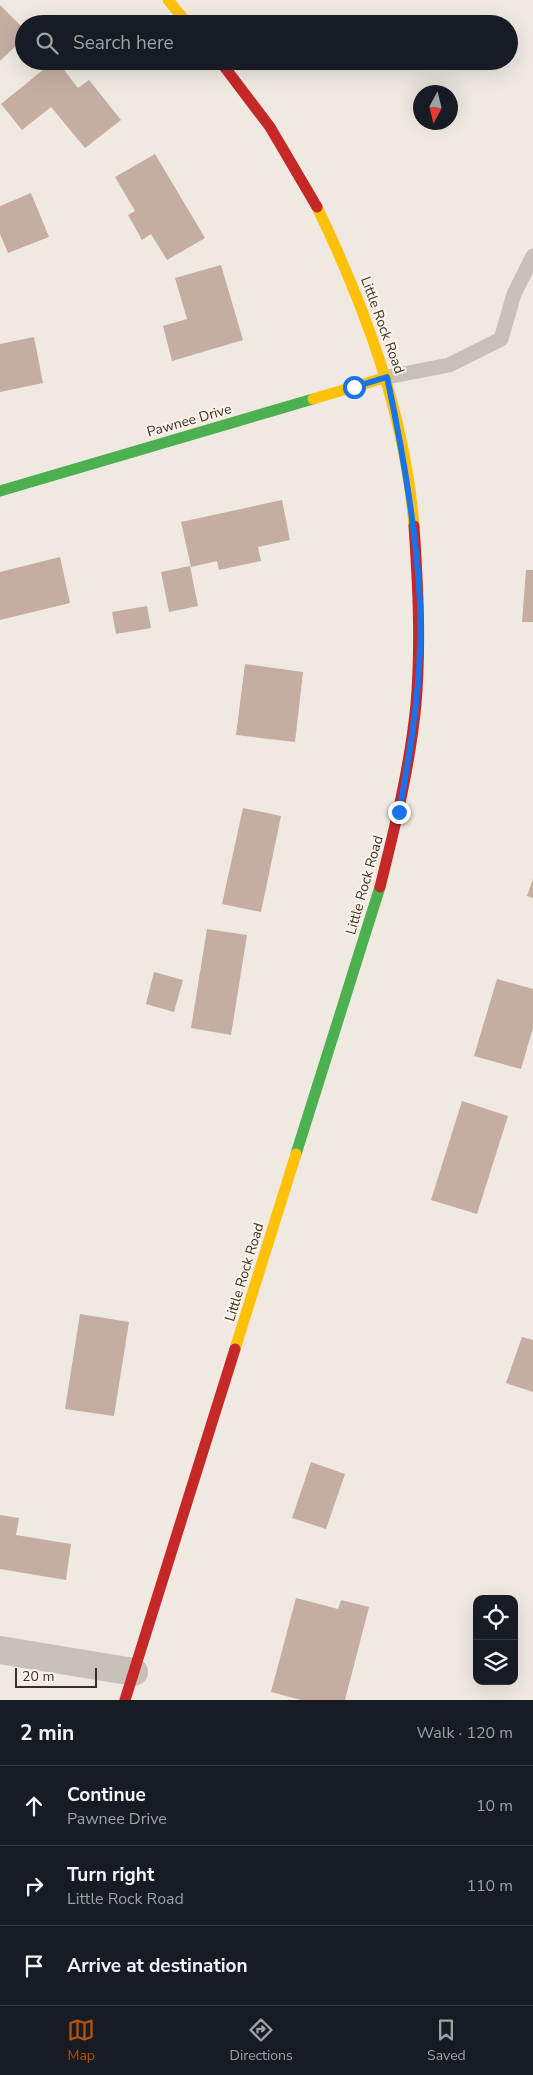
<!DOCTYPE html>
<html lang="en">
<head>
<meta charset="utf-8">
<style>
  :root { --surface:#171b24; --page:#20242c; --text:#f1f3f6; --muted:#9ea1a6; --line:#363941; --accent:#b45309 }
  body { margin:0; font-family:"Nunito Sans",sans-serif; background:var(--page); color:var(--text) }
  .controls { position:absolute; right:15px; bottom:15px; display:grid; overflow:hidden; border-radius:10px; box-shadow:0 5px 20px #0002 }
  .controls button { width:45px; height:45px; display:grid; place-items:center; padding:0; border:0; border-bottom:1px solid var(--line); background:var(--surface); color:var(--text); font:25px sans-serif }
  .compass { position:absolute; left:413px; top:85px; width:45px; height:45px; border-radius:50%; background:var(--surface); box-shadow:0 5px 20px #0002; rotate:187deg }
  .scale { position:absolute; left:15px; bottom:12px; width:82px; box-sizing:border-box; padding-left:5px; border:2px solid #3a2e28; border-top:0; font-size:14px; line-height:18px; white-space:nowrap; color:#3a2e28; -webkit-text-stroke:4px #fcf4e9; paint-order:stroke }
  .stop { position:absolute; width:15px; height:15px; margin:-11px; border:4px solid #1a73e8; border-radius:50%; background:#fff }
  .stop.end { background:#1a73e8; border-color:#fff; box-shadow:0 1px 5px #0008 }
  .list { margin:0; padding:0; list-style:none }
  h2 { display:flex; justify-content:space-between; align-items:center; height:65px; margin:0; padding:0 20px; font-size:21px }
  h2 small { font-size:16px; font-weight:400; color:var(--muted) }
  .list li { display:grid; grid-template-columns:32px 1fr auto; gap:15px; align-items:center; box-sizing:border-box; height:80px; padding:0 20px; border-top:1px solid var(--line) }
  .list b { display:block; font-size:19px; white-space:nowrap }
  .list p { margin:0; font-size:16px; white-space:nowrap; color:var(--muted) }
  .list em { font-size:16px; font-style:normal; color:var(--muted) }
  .icon { flex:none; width:28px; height:28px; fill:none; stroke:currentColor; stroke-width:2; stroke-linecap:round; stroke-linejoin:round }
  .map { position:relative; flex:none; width:533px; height:1700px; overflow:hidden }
  .search { position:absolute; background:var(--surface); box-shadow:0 5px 20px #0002; left:15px; right:15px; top:15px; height:55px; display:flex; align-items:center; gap:12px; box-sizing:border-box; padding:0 18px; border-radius:28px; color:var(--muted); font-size:19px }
  .sheet { height:305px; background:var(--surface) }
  nav { display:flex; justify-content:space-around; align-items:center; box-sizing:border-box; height:70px; border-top:1px solid var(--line); background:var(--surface); font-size:14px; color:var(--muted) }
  nav a { display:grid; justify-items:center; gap:2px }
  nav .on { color:var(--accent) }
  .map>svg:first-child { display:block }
  .building { fill:#c5ada2 }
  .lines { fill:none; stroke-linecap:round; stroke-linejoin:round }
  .lane { stroke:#c8c1ba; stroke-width:15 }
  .street { stroke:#c8c1ba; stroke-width:28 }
  .fast { stroke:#4caf50; stroke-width:11 }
  .slow { stroke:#ffc107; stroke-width:11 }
  .jam { stroke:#c62828; stroke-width:11 }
  .route { stroke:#1a73e8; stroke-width:6 }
  .labels { text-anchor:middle; stroke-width:4; stroke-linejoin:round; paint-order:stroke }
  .street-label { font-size:14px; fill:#3a2e28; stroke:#fcf4e9 }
</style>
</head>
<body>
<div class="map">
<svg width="533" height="1700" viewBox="0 0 533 1700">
  <rect width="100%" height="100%" fill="#efe9e2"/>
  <!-- building -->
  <path class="building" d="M0,5L24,29V38L0,61Z
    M54,61H57L78,88L89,80L121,120L85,148L51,107L22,130L1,104Z
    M155,154L205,238L167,260L151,234L142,240L128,215L135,211L115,177Z
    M31,193L49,237L8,253L0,234V206Z
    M221,265L243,340L172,361L163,326L187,319L175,278Z
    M34,337L43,383L0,392V344Z
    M282,500L290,540L258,547L261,561L219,570L217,561L191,567L181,522Z
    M60,557L70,603L0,620V572Z
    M190,566L198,606L169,612L161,572Z
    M526,570H533V622H522Z
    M147,606L151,628L116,634L112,612Z
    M245,664L303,672L295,742L236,735Z
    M243,808L281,816L261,912L222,904Z
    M533,879V898L527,896Z
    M207,929L247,935L231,1035L191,1028Z
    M154,972L183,980L174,1012L146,1004Z
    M497,979L533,989V1028L521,1069L474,1056Z
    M462,1101L508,1116L477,1214L431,1200Z
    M80,1314L129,1322L114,1416L65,1409Z
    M522,1337L533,1340V1392L506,1383Z
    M311,1462L345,1474L326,1529L292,1518Z
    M0,1515L19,1518L16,1535L71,1544L66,1580L0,1569Z
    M296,1598L338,1609L341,1600L369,1607L345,1700H301L271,1692Z"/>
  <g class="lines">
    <!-- lane -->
    <path class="lane" d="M387,377L449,365L501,339L514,294L533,256"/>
    <!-- street -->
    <path class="street" d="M0,1650L134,1672"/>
    <!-- fast -->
    <path class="fast" d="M0,491L313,399
      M296,1154L380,887"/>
    <!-- slow -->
    <path class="slow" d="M168,0L188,24
      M317,207C365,307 405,414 414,526
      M313,399L387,377
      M235,1349L296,1154"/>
    <!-- jam -->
    <path class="jam" d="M220,61L270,127L317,207
      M380,887C395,827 410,766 416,704C421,645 418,585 414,526
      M125,1700L235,1349"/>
  </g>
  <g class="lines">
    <!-- route -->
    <path class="route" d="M354,387L387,377C403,452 416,526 420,602C423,673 412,743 399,812"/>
  </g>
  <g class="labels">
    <!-- street labels -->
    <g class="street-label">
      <text transform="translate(383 325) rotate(70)" y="5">Little Rock Road</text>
      <text transform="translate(189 420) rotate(-16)" y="5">Pawnee Drive</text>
      <text transform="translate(364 885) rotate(-74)" y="5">Little Rock Road</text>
      <text transform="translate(244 1272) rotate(-73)" y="5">Little Rock Road</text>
    </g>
  </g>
</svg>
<div class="controls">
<button><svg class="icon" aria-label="locate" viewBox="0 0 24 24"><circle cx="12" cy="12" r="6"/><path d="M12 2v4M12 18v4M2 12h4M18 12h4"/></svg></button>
<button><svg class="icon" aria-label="layers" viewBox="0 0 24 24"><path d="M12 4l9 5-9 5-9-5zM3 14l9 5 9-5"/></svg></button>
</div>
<svg class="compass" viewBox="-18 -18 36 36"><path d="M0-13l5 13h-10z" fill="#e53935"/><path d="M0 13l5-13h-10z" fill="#9ea1a6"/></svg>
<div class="scale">20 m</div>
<div class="stop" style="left:354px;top:387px"></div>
<div class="stop end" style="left:399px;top:812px"></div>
<div class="search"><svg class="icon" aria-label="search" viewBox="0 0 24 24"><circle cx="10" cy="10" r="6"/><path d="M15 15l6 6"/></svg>Search here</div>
</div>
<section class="sheet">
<h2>2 min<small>Walk · 120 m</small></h2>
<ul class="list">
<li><svg class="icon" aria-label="ahead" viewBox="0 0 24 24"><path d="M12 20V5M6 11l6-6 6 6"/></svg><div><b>Continue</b><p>Pawnee Drive</p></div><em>10 m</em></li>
<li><svg class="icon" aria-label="right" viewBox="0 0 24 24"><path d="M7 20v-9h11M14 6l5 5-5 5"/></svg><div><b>Turn right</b><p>Little Rock Road</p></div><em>110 m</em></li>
<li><svg class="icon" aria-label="arrive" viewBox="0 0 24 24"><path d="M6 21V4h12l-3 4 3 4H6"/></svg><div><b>Arrive at destination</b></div></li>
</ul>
</section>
<nav>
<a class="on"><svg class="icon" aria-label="map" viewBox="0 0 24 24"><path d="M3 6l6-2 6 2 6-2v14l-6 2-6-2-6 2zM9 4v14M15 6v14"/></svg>Map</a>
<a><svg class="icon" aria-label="directions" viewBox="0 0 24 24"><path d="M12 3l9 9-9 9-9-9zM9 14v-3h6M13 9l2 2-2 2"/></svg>Directions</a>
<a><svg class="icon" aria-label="saved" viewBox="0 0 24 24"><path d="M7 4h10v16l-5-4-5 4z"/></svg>Saved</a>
</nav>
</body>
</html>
